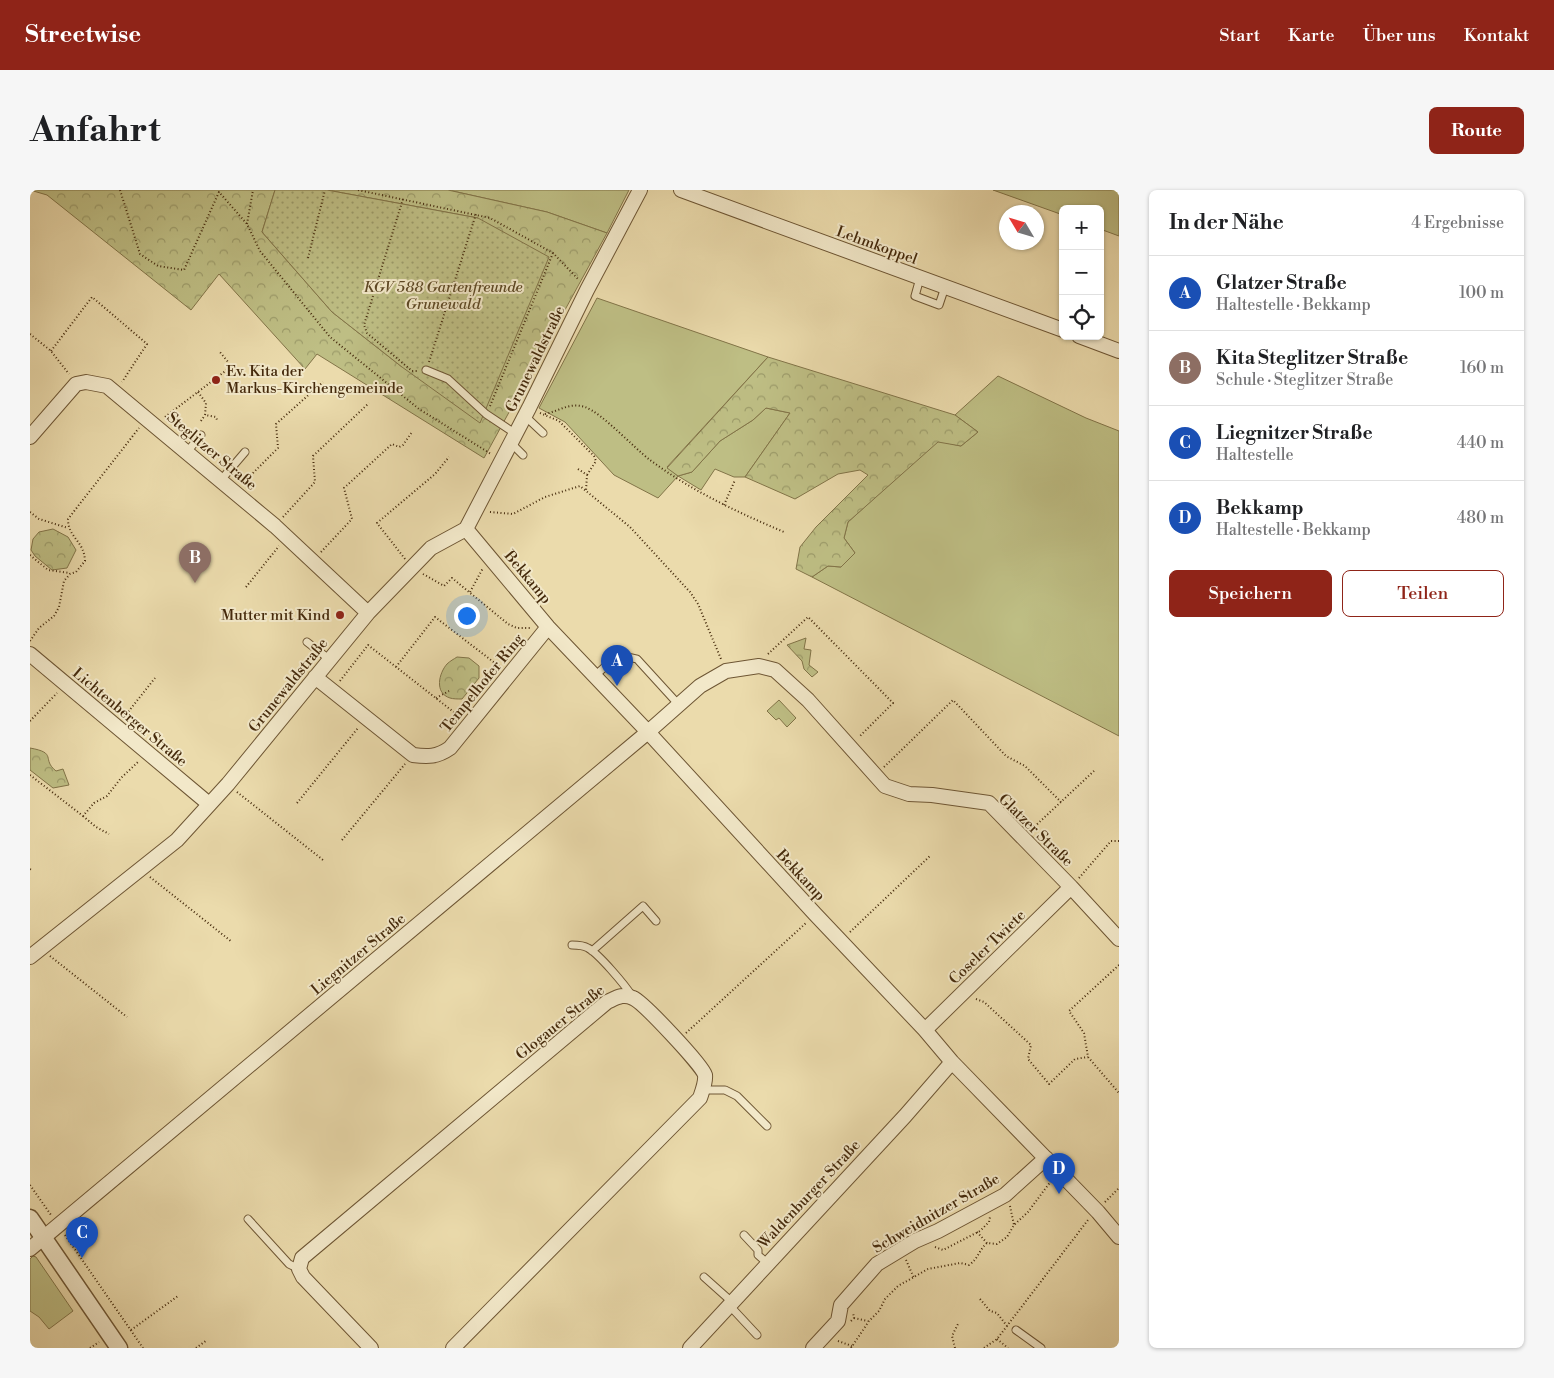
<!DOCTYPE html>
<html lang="de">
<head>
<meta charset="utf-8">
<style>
  :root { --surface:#fff; --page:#f6f6f6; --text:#202124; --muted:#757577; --line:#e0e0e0; --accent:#8f2418 }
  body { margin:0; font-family:"Libre Bodoni",serif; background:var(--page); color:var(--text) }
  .controls { position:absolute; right:15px; top:15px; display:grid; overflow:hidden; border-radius:8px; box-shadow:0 1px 4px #0004 }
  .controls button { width:45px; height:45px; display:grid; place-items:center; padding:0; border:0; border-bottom:1px solid var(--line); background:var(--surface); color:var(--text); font:25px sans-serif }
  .compass { position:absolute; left:969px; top:15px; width:45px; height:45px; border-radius:50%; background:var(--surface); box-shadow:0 1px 4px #0004; rotate:308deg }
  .you { position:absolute; left:436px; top:425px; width:18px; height:18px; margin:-12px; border:4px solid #fff; border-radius:50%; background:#1a73e8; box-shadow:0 0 0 8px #1a73e833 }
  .badge { display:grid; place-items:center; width:32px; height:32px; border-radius:50%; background:var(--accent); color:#fff; font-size:16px; font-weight:700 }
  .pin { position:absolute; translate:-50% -41px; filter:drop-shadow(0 1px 2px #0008) }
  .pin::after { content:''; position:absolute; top:26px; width:18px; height:15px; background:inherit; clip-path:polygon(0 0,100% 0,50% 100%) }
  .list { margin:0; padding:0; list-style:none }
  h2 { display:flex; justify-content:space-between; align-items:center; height:65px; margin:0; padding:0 20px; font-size:21px }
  h2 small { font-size:16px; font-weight:400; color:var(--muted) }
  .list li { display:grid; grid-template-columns:32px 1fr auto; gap:15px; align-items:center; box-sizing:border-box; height:75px; padding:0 20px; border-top:1px solid var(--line) }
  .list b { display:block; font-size:19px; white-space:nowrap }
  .list p { margin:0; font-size:16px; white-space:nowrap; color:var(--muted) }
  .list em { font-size:16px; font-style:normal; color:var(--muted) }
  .actions { display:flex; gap:10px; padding:15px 20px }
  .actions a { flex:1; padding:11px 0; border:1px solid var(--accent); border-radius:8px; text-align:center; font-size:18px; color:var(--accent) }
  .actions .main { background:var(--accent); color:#fff }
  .icon { flex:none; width:28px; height:28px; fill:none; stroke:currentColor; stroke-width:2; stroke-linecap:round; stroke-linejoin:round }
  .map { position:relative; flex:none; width:1089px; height:1158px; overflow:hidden; border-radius:8px }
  header { display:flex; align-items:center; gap:30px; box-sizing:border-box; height:70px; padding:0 25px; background:var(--accent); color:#fff }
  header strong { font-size:24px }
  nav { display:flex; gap:28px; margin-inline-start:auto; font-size:18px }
  .intro { display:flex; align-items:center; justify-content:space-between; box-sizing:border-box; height:120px; padding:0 30px }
  h1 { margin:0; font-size:35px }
  .button { padding:12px 22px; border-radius:8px; background:var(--accent); color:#fff; font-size:18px; font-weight:700 }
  main { display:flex; gap:30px; padding:0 30px }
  aside { flex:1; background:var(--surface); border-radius:8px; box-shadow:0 1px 4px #0004 }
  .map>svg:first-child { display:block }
  .grass { fill:#bebe84; stroke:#827448 }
  .forest { fill:url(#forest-crowns); stroke:#827448 }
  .garden { fill:url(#garden-dots); stroke:#827448 }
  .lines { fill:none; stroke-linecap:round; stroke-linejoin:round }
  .service-casing { stroke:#6e5634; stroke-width:9 }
  .minor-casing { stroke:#6e5634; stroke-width:16 }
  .tertiary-casing { stroke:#6e5634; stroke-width:19 }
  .path { stroke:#452a0c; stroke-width:2; stroke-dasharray:1 2.5; stroke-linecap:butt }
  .service { stroke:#f2e8c9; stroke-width:7 }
  .minor { stroke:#f2e8c9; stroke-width:14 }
  .tertiary { stroke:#f2e8c9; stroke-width:16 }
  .poi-dot { fill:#8f2418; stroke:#f2e8c9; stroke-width:2 }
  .labels { text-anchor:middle; stroke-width:4; stroke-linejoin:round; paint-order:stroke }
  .street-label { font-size:15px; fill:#452a0c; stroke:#f2e8c9 }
  .park-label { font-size:15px; font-style:italic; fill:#5d4824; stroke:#f2e8c9 }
  .poi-label { font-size:15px; fill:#452a0c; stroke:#f2e8c9; text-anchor:start }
</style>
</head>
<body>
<header>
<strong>Streetwise</strong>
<nav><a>Start</a><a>Karte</a><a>Über uns</a><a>Kontakt</a></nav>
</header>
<div class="intro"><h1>Anfahrt</h1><a class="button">Route</a></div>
<main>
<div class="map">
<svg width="1089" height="1158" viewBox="0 0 1089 1158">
  <defs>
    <pattern id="forest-crowns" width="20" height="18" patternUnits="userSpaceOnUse" patternTransform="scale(1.25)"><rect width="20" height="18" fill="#bebe84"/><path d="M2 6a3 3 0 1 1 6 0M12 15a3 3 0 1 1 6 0" fill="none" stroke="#9c9b6a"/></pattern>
    <pattern id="garden-dots" width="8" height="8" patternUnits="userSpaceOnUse" patternTransform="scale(1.25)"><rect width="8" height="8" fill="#bebe84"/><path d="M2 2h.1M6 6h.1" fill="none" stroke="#9c9b6a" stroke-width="1.8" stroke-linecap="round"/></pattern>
  </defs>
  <rect width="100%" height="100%" fill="#ebdbac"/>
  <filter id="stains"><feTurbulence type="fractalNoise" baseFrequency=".004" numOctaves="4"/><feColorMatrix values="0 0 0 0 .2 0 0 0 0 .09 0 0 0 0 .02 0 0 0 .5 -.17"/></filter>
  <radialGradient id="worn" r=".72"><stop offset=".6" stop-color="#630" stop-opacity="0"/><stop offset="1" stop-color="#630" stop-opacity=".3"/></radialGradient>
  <!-- grass -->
  <path class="grass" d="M418,0H599L577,43L517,22Z
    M963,0H1089V46L1070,39V19H1033V25Z
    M567,108L738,167L637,277L648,286L662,282L690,251L723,230L736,218L760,223L715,287H704L685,279L671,300L648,286L628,308L584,285L535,232L509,218Z
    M968,186L1056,228L1089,241V546L782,387L798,376L811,377L825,363L814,348L818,332L908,251L931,256L948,242L925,225Z
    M749,510L766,528L757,537L749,528L746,530L737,521Z
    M3,1066L6,1067L43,1121L19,1139L9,1127L0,1121V1069Z"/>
  <!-- forest -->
  <path class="forest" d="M0,0H245L232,42L302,122L372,177L448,28L297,0H418L517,22L577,43L454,268L287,164L275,179L189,84L161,120L17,5Z
    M738,167L925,225L948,242L931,256L908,252L818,332L814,348L825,363L811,377L798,376L782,387L766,379L770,357L786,337L838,285L830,280L808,284L765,309L715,287L760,223L736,218L723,230L690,251L662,282L648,286L637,278Z
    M23,339L38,347L46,360L37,378L22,380L5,366L1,360L3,349L9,342Z
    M776,448L774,459L781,460L779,475L788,482L782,487L774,479L772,471L757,455Z
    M427,467L439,468L449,476V488L432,509C428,509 423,509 420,508C404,503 409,483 417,474C420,471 424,469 427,467Z
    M0,558C28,563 11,569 26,581L33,579L39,595L23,598L0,580Z"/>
  <!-- garden -->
  <path class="garden" d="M245,0H297L448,28L519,67L450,233L372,177L302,122L232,42Z"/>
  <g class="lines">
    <defs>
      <path id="service" d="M890,88L885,106L909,115L915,97
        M396,180L418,189L456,224L486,244
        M495,226L513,243
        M481,253L493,265
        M157,262L171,245
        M191,290L215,262
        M277,452L299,469
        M565,486C580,472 586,463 607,469L649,515
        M542,755C548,755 553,755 558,758C569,764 595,795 602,806
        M562,761L613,716L626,731
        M673,900H695L707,906L737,936
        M218,1029L259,1074L269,1079
        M714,1045L728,1060V1065L737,1073
        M674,1087L702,1112
        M699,1115L727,1145
        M986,1140L1011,1158"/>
      <path id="minor" d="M651,0L1033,140
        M1049,146L1089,161
        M0,247L46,194L56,192L77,196L245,336L338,423
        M436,339L518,437L618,542L785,724L895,840L922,872L1068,1022L1089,1047
        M0,464L179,614
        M285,487L383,565C398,567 407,567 420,558L518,437
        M0,767L147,650L198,594L338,423L401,358L436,339L499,218L557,100L610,0
        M895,840L1041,697
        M0,1059L618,542L670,496L696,481L729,476L745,480L778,510L855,596L879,604L902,605L959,613L1041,697L1089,749
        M341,1158L273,1087L269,1079L272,1068L577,812C586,808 593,803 603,808C613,812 672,875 675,885C676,892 672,902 670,908L423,1158
        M660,1158L875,926L922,872
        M783,1158L808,1131L811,1115L847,1074L885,1051L908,1041L975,1005L1016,968"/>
      <path id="tertiary" d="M0,1028L89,1158"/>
    </defs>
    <!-- service casing -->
    <use href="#service" class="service-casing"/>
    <!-- minor casing -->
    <use href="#minor" class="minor-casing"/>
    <!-- tertiary casing -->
    <use href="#tertiary" class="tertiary-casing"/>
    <!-- path -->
    <path class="path" d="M90,0L110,64L128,76L154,80L189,2L217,34L230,61L300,147L389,219L461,264
      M328,0L460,28L523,63L549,90
      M373,9L334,135L337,143L382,181H388
      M217,34L223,0
      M278,68L295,0
      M0,144L21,161L39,184
      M21,161L62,107L117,154L92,192
      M399,172L446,24
      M168,202L176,213L175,225L186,227L187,230
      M460,216L523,63
      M510,223L529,231L564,266L566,271L557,285
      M515,224C529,221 540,212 555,217C572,223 603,257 620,270C662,301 707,322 754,342
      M135,227L198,179L199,173L189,161
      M171,231L175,225
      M548,279L557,285L556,301
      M213,293L248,258L246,234L293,192
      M694,315L705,290
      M0,322L9,329L38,338
      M460,322L483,324L515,307L550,296L600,337L660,402L668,414L691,469
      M253,327L285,292L283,266L339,213
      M291,362L322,329L314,298L362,254L369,257L373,255L382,242
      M0,365L18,380L40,383
      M375,369L347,333L405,284L419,267
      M393,384L414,396L422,388L478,434L487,438H500
      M216,397L249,356
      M440,402L453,378
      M0,451L9,438L24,426L29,417L34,391L40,384L46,382L55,371C54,350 38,348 38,329L109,238
      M738,464L778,427L863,513L829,547
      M366,477L405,427L470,477
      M310,491L338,455L430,527
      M406,508L419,501
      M94,527L125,488
      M0,531L27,503
      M854,577L923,510L976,566L995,576L1031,612
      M0,585L53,626L64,613L77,606L91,588L108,572
      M207,602L293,670
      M267,613L328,538
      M53,626L66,637L79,644
      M1002,639L1065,580
      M312,650L375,574
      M0,679L1,680
      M120,687L202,752
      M1049,688L1081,651H1089
      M820,742L901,665
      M20,766L97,827
      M1089,775L1039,821L1054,843L1058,867L1089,903
      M946,809L954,812L1001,855L998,869L1019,894L1045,869L1058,867
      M656,843L776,733
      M0,995L21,1025
      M1075,1012L1089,998
      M980,1016L984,1035
      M947,1042L957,1053
      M35,1045L113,1158
      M905,1057L913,1060L950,1041L959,1032L960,1027
      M876,1070L884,1088
      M950,1109L960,1121L967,1123L977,1136
      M824,1128L838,1131
      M821,1131L824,1128L823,1122
      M101,1140L148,1106
      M967,1149L978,1158
      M808,1151L822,1156
      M60,1158L69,1152
      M166,1158L177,1150
      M821,1158L839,1131L849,1121L855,1109L868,1096L898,1079L930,1073L939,1075C948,1069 949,1060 957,1053L967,1054L977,1047L984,1035L998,1022L1021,991
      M925,1158L922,1146L929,1132
      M954,1158L967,1149L1058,1030"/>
    <!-- service -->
    <use href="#service" class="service"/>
    <!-- minor -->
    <use href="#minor" class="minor"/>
    <!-- tertiary -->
    <use href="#tertiary" class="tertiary"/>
  </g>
  <!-- markers -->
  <g class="poi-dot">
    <circle cx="186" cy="190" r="5"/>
    <circle cx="310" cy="425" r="5"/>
  </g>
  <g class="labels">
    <!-- street labels -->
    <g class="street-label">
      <text transform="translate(847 55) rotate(20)" y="5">Lehmkoppel</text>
      <text transform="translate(505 169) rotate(-64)" y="5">Grunewaldstraße</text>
      <text transform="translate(182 261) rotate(40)" y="5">Steglitzer Straße</text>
      <text transform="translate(498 387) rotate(50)" y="5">Bekkamp</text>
      <text transform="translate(452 493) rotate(-51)" y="5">Tempelhofer Ring</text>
      <text transform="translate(258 495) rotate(-51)" y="5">Grunewaldstraße</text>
      <text transform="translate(100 527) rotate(40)" y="5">Lichtenberger Straße</text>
      <text transform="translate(1006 640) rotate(44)" y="5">Glatzer Straße</text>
      <text transform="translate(771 685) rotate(47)" y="5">Bekkamp</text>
      <text transform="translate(957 757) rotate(-44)" y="5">Coseler Twiete</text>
      <text transform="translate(328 764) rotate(-40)" y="5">Liegnitzer Straße</text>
      <text transform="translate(530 832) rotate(-39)" y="5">Glogauer Straße</text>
      <text transform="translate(779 1004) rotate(-47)" y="5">Waldenburger Straße</text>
      <text transform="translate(906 1023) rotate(-30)" y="5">Schweidnitzer Straße</text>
    </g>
    <!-- park labels -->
    <g class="park-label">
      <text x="413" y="102">KGV 588 Gartenfreunde<tspan x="413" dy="17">Grunewald</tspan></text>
    </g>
    <!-- poi labels -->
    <g class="poi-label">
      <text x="196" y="186">Ev. Kita der<tspan x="196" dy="17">Markus-Kirchengemeinde</tspan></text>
      <text x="300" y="430" text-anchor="end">Mutter mit Kind</text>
    </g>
  </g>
  <rect width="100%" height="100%" filter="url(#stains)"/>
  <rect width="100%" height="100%" fill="url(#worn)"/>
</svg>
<div class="controls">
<button>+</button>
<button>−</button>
<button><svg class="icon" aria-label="locate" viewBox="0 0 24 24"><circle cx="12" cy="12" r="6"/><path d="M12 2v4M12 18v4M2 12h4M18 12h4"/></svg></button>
</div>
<svg class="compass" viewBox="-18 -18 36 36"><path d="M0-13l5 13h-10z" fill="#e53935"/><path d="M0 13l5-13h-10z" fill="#757577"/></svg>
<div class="you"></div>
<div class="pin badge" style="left:587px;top:496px;background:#1a4fb4">A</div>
<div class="pin badge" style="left:165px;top:393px;background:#8d6e63">B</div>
<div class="pin badge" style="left:52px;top:1068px;background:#1a4fb4">C</div>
<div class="pin badge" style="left:1029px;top:1004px;background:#1a4fb4">D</div>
</div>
<aside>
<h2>In der Nähe<small>4 Ergebnisse</small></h2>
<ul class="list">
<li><span class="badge" style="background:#1a4fb4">A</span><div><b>Glatzer Straße</b><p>Haltestelle · Bekkamp</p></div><em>100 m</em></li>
<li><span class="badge" style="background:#8d6e63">B</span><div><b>Kita Steglitzer Straße</b><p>Schule · Steglitzer Straße</p></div><em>160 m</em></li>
<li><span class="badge" style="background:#1a4fb4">C</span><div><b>Liegnitzer Straße</b><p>Haltestelle</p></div><em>440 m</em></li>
<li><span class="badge" style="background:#1a4fb4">D</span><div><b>Bekkamp</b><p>Haltestelle · Bekkamp</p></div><em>480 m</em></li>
</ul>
<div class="actions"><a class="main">Speichern</a><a>Teilen</a></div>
</aside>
</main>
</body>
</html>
